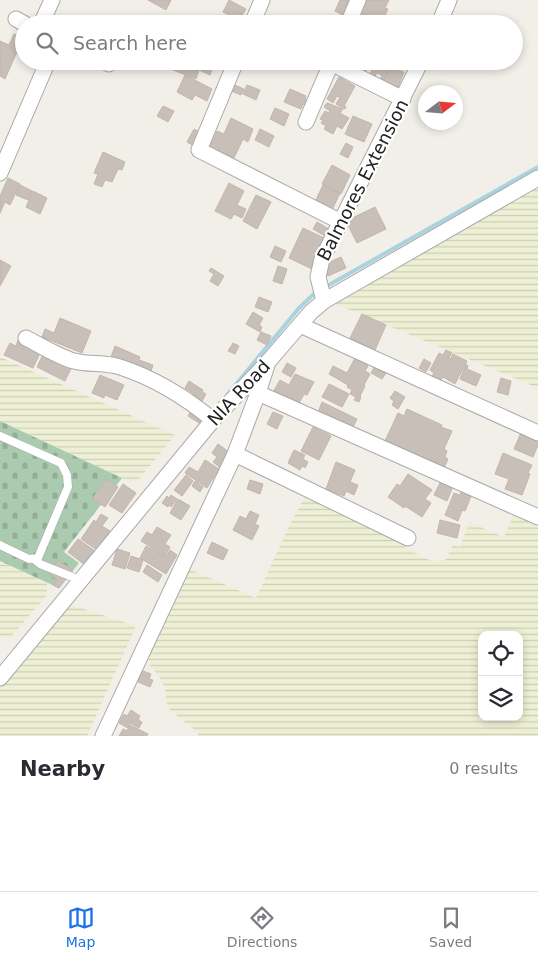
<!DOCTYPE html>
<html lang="en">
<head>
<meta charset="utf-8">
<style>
  :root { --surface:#fff; --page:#f7f7f7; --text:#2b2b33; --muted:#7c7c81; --line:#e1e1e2; --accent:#1a73e8 }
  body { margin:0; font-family:"DejaVu Sans",sans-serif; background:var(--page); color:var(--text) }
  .controls { position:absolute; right:15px; bottom:15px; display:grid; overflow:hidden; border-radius:10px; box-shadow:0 2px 8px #0003 }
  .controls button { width:45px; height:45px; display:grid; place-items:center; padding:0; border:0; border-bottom:1px solid var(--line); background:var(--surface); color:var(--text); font:25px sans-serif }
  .compass { position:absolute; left:418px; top:85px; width:45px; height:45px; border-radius:50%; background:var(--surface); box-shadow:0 2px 8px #0003; rotate:74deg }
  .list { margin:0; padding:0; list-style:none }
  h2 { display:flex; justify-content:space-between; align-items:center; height:65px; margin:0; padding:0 20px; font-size:21px }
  h2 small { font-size:16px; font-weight:400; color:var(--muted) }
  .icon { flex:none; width:28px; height:28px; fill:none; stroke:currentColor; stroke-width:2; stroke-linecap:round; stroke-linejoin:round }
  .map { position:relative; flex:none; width:538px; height:736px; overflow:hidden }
  .search { position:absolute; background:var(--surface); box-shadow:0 2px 8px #0003; left:15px; right:15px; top:15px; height:55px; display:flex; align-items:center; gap:12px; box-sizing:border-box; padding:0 18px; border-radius:28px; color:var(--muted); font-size:19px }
  .sheet { height:155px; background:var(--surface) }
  nav { display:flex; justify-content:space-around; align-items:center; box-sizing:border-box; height:70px; border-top:1px solid var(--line); background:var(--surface); font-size:14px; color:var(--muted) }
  nav a { display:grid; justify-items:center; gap:2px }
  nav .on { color:var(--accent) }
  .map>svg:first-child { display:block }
  .farmland { fill:url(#farmland-rules); fill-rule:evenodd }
  .cemetery { fill:url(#cemetery-stones) }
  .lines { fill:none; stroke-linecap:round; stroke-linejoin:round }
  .stream { stroke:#aad3df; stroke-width:4 }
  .building { fill:#c7bfb8; stroke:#c4b6ab }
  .service-casing { stroke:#a9a9a9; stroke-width:9 }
  .minor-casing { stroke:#a9a9a9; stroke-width:17 }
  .service { stroke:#fff; stroke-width:8 }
  .minor { stroke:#fff; stroke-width:15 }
  .labels { text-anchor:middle; stroke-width:4.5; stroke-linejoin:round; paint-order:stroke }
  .street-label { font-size:18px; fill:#222; stroke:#fff }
</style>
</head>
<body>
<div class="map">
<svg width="538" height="736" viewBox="0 0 538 736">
  <defs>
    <pattern id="farmland-rules" width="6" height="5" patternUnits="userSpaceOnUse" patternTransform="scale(1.25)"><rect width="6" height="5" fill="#eef0d5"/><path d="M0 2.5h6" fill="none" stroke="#ccceb7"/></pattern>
    <pattern id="cemetery-stones" width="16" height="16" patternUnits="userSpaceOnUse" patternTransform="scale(1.25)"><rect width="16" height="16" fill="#aacbaf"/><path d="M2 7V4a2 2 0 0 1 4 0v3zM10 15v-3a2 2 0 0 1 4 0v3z" fill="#92ae96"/></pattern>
  </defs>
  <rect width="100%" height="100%" fill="#f2efe9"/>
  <!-- farmland -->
  <path class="farmland" d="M538,184V388L331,302Z
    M0,357L175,435L136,483L122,478L0,421Z
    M306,495L405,541L404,547L433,562L445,560L453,545L460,547L469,522L504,537L514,514L538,524V736H199L197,732L170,710L166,700L165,688L159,676L150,666L148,654L187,568L256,598L292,520ZM482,635H519V717H482Z
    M0,561L47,583V595L9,639L0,635Z
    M69,604L136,626L87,736H0V688Z"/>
  <!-- cemetery -->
  <path class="cemetery" d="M0,421L122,478L64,552L79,563L59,588L0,561Z"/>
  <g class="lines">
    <!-- stream -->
    <path class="stream" d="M327,286L538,167
      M228,394L299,308L315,293"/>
  </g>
  <!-- building -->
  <path class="building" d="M148,0H171L166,10Z
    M229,0L246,9L239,21L223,12Z
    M340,0H354L346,17L335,11Z
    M366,0H389L385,8L388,9L381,24H372L368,22L370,18L360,13Z
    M14,34L23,38L5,79L0,76V41L9,45Z
    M24,41V57L17,54Z
    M177,61H208L214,64L210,75L199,70L196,79L173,70Z
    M349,61H373L370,68L368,67L365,73L348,65Z
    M374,61H386L385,64L390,67L383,81L380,80L382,75L377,73L374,78L369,76L376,62Z
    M387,61L400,65L398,70L404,72L398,87L384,81L390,65L386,63Z
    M185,75L212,89L207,101L195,95L192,100L177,92Z
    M339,77L355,86L344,106L346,107L345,109L336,104L340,97L337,96L333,103L327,99Z
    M233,84L244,89L241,95L231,91Z
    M247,85L260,90L256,100L243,94Z
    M290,89L306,96L305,99L310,101L308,107L303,104L301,109L284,102Z
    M327,103L343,109L340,113L349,118L342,129L337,126L333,134L324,129L326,126L321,123L323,120L320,119L325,111L329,113L330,111L324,107Z
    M163,106L174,111L168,122L157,116Z
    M275,108L289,114L284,126L270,119Z
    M353,116L372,124L364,142L345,134Z
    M231,118L253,129L248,142L243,139L234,158L210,147L217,131L224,134Z
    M194,129L201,133L194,146L187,142Z
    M260,129L274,136L269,147L255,140Z
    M346,143L353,147L348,158L340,154Z
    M103,152L125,162L122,170L118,169L112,182L105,180L102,187L94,184L98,174L94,173Z
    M332,165L350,175L341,194L322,184Z
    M8,178L20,184L10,205L5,202L0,213V196Z
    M229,183L244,191L237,205L246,209L242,218L234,214L231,219L215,211Z
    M20,185L32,191L28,200L16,195Z
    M323,185L340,193L331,212L314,204Z
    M33,191L47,198L40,214L26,207Z
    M256,195L271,202L257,229L243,221Z
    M375,207L386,229L357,243L346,221Z
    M317,222L329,229L325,236L313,229Z
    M303,228L326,239L312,269L289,258Z
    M275,246L286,251L281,262L270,257Z
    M341,257L346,268L328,276L323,265Z
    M0,260L11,266L0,286Z
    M278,266L287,269L282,284L273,281Z
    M211,268L224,276L218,286L210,281L214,274L209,271Z
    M259,297L272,302L268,312L255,307Z
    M253,312L263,318L259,325L262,327L260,332L246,324Z
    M362,314L386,325L375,350L350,338Z
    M60,318L91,331L82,353L42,337L45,329L54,333Z
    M261,332L271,336L267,345L257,340Z
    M18,340L41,351L33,368L4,355L10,343L16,346Z
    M233,343L239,346L235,354L228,351Z
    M115,346L140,357L139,360L153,365L150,374L111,357Z
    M446,350L452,353L449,358L451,359L453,354L467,361L455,384L443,377L441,380L432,376L434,373L430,370L439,353L443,355Z
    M43,354L73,364L65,381L37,367Z
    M355,358L368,366L365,371L370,374L364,385L365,386L360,396L361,397L359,402L354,400L356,397L350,394L352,390L347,387L348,385L329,374L333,366L347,373Z
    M424,359L431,363L426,372L419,368Z
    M287,363L296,368L291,377L282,372Z
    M376,364L388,370L382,379L371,373Z
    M466,364L468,366L467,369L481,375L476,386L460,379Z
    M295,374L314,382L307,395L304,394L298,405L272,394L280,380L289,385Z
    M100,375L124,385L117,400L105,395L104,398L92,393Z
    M501,378L511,381L508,395L497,392Z
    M189,381L203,390L202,392L206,394L202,401L198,398L196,402L192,399L194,394L185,388Z
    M329,384L349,394L342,407L322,397Z
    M395,391L405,397L398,409L392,405L394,401L390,398Z
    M322,402L357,419L351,431L317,415Z
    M193,408L204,415L199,423L188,416Z
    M407,409L442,425L441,427L452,431L444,449L447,451L445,457L448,459L444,468L385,441L398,413L404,416Z
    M273,412L283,416L277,429L267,424Z
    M313,427L331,436L319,460L301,451Z
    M523,428L538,439V445L533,457L514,449Z
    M218,444L233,455L222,469L213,462L217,457L212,453Z
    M294,450L305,455L303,459L308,462L305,468L302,466L300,470L288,463Z
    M503,453L532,465L528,473L530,474L522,495L505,489L509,479L495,474Z
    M205,460L219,469L207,488L185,473L189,467L198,472Z
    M336,462L355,470L350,482L358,485L354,495L346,491L344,496L326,489Z
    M408,474L432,490L425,499L431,503L422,517L405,506L404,508L388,497L397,484L400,486Z
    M186,475L193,481L182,496L174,490Z
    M106,479L118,487L105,507L92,499Z
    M442,479L454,484L447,501L434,495Z
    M250,480L263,484L260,494L247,489Z
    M195,481L203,487L200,492L192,486Z
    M123,484L136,493L122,513L109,505Z
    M462,490L472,494L465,511L462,510L458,521L445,515L454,493L460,495Z
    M171,495L177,499L171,507L169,505L168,507L162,503L167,496L169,498Z
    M178,499L190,506L181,520L170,513Z
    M250,511L259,515L255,524L259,526L252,540L233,530L240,516L246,519Z
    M101,514L108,518L102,526L110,531L97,550L81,539L94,520L96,522Z
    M440,520L460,525L457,538L437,533Z
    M157,527L171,535L165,544L170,547L165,556L141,541L147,532L152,535Z
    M78,539L95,551L85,565L68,552Z
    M212,542L228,550L223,560L207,553Z
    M146,546L166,557L170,550L177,555L166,574L140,558Z
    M117,549L130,553L125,569L112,565Z
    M131,556L143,560L139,572L127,568Z
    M58,561L73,570L59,588L53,585L57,579L49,574Z
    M147,565L162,575L158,582L143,572Z
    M135,668L151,674L149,679L153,680L150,687L131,679Z
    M131,710L140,716L138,720L142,722L139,728L130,723L128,728L119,723L124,714L127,716Z
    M130,725L148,734L147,736H119L123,729L127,731Z"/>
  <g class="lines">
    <defs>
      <path id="service" d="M0,436L61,463L67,475L68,487L38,558L29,559L0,545
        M34,559L40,564L80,580"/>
      <path id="minor" d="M16,19L25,24
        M41,24L52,0
        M252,24L262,0
        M348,24L358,0
        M439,24L449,0
        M103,61L109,64
        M236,61L199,150L341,222
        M331,63L403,99
        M306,122L332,61
        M0,173L48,61
        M324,301L318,277L322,259L421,61
        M300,325L538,433
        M26,338C40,345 59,357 74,361C89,365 105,362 120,367C154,378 185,397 213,420
        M258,393L538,517
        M235,454L408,538
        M0,678L213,420L267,363L311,312L324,301L538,178
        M103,736L235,454L258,393L267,365"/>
    </defs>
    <!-- service casing -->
    <use href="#service" class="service-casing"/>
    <!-- minor casing -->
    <use href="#minor" class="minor-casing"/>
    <!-- service -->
    <use href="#service" class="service"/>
    <!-- minor -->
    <use href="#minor" class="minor"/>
  </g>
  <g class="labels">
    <!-- street labels -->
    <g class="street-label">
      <text transform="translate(363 180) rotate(-63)" y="6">Balmores Extension</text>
      <text transform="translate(239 393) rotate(-47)" y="6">NIA Road</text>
    </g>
  </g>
</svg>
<div class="controls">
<button><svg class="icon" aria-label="locate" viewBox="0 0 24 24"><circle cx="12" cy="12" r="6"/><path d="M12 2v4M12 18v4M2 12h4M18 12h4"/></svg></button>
<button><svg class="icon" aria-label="layers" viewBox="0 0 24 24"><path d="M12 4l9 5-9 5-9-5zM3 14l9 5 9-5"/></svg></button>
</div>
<svg class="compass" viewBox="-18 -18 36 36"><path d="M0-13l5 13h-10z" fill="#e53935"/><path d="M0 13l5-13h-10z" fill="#7c7c81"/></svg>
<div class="search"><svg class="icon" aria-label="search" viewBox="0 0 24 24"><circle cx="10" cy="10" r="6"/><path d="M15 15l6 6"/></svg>Search here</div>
</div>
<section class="sheet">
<h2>Nearby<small>0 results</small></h2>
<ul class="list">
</ul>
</section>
<nav>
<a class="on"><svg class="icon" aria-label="map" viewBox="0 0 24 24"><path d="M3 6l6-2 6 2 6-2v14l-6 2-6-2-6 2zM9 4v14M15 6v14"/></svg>Map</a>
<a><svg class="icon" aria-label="directions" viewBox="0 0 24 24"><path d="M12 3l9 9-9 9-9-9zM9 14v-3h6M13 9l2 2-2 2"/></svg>Directions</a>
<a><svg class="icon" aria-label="saved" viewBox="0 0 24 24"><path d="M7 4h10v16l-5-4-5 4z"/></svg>Saved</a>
</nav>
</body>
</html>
